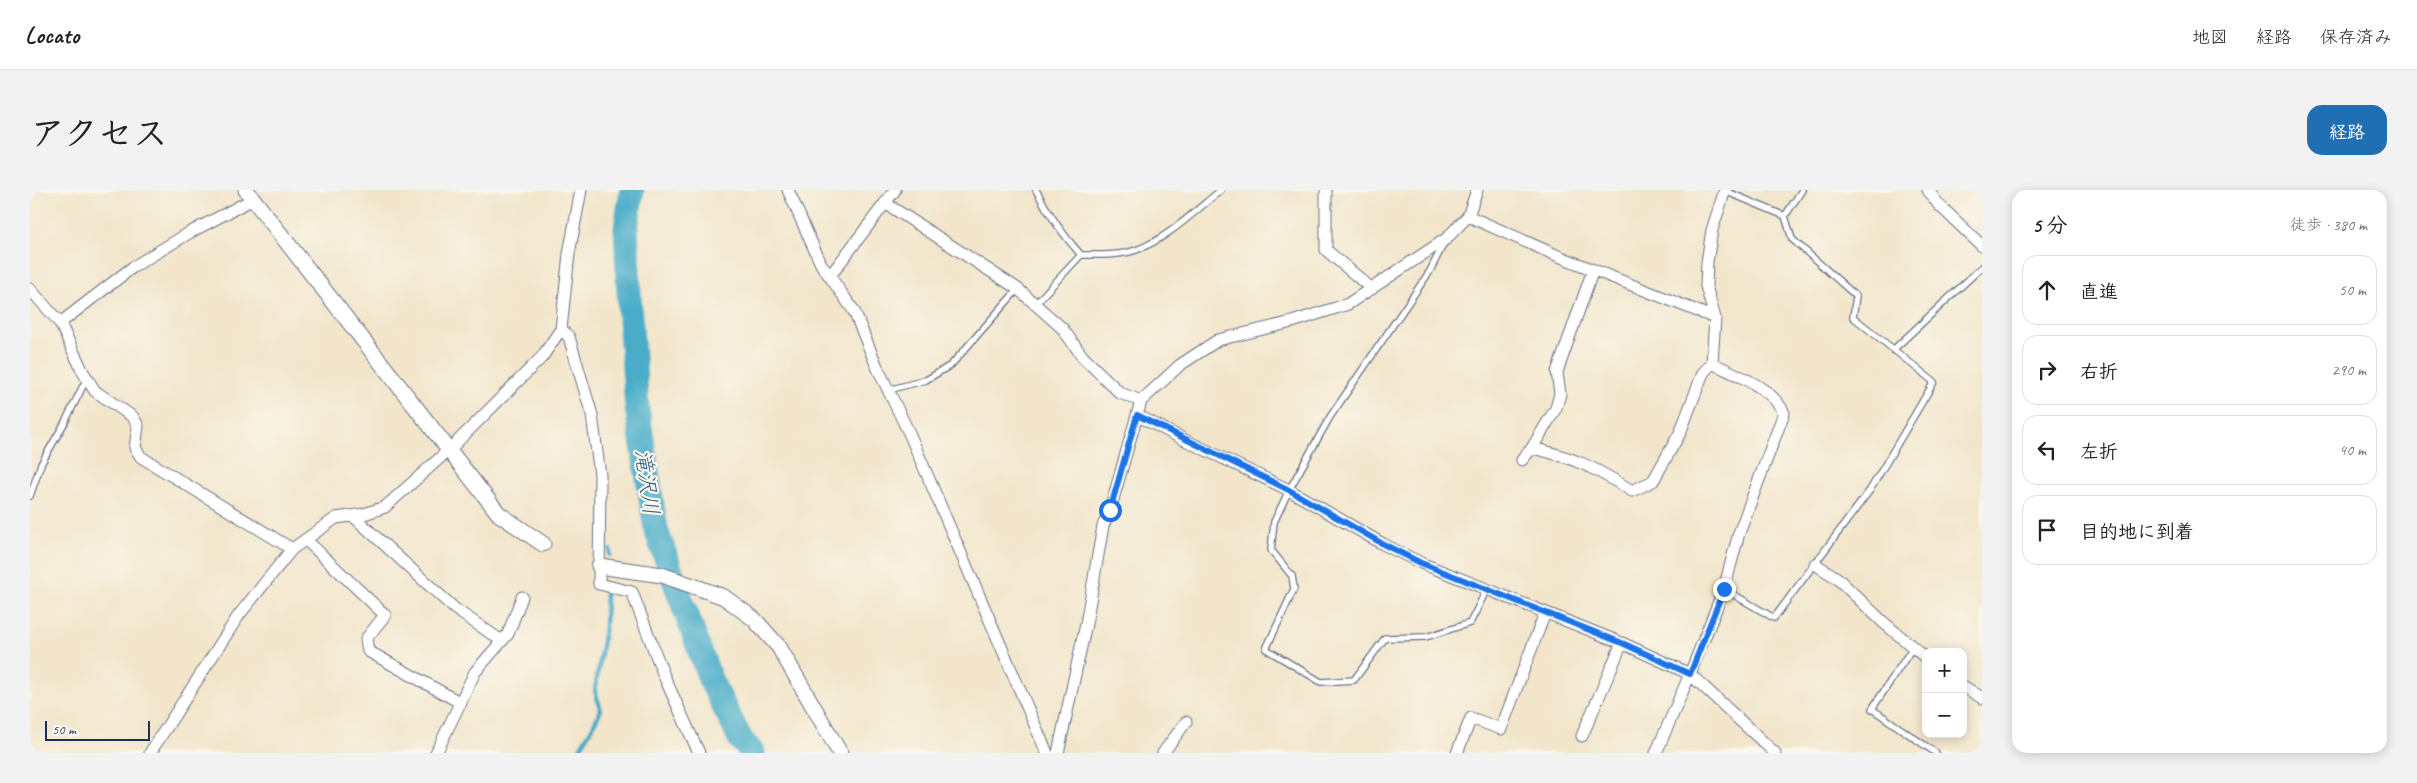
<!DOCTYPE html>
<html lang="ja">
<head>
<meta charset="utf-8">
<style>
  :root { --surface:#fff; --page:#f2f2f2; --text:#222; --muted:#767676; --line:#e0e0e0; --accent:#1f6fb2 }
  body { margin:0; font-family:Caveat,"Klee One",sans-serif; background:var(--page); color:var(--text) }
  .controls { position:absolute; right:15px; bottom:15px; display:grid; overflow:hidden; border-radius:10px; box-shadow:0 2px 12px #0003 }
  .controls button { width:45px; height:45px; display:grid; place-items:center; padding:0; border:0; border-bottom:1px solid var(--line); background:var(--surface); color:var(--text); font:25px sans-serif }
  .scale { position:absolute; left:15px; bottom:12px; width:105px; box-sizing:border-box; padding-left:5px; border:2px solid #1b2f5e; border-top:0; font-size:14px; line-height:18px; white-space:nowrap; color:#1b2f5e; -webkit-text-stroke:4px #fbf7ec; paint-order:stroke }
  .stop { position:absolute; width:15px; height:15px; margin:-11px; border:4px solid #1a73e8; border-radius:50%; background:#fff }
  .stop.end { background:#1a73e8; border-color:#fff; box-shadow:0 1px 5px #0008 }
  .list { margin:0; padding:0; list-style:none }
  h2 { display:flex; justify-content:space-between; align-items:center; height:65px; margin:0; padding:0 20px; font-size:21px }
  h2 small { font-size:16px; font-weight:400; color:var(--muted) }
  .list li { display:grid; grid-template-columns:32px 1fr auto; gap:15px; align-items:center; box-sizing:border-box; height:70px; margin:0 10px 10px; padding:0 10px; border:1px solid var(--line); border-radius:15px }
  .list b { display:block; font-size:19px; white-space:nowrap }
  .list em { font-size:16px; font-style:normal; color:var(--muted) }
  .icon { flex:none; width:28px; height:28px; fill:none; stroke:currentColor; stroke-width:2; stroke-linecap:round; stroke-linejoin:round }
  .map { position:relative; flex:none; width:1952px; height:563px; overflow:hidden; border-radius:15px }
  header { display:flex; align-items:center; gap:30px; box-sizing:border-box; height:70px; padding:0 25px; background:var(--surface); border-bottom:1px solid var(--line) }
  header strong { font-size:24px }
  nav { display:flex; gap:28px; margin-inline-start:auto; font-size:18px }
  .intro { display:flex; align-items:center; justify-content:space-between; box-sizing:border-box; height:120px; padding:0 30px }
  h1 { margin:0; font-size:35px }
  .button { padding:12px 22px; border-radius:15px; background:var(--accent); color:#fff; font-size:18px; font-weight:700 }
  main { display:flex; gap:30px; padding:0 30px }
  aside { flex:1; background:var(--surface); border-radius:15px; box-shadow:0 2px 12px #0003 }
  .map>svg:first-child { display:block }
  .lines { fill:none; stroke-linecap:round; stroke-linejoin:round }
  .stream { stroke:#4aadc9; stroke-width:4.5 }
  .river { stroke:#4aadc9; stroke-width:25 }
  .service-casing { stroke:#666f84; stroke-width:8 }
  .minor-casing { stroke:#666f84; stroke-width:13 }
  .tertiary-casing { stroke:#666f84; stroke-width:17 }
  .service { stroke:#fff; stroke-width:5.5 }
  .minor { stroke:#fff; stroke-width:11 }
  .tertiary { stroke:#fff; stroke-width:15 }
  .route { stroke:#1a73e8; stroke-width:6 }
  .labels { text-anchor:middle; stroke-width:4.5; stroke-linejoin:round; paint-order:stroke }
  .water-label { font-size:22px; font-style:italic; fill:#2b5b83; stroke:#fbf7ec }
</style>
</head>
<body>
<header>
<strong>Locato</strong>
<nav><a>地図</a><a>経路</a><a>保存済み</a></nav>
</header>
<div class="intro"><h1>アクセス</h1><a class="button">経路</a></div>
<main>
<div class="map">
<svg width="1952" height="563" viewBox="0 0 1952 563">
  <rect width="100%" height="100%" fill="#fbf7ec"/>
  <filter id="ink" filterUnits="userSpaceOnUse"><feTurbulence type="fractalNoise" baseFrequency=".02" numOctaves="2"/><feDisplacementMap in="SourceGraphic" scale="10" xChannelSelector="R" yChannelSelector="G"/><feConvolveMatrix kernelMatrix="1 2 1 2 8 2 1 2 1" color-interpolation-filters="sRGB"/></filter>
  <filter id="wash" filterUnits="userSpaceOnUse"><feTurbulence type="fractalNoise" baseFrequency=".0096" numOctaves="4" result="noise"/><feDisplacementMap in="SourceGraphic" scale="20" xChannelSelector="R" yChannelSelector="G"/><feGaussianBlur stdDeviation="1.12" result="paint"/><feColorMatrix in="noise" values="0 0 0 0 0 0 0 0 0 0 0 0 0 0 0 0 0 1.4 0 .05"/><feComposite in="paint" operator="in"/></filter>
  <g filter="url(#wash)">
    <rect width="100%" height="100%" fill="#f2e5ca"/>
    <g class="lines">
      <!-- stream -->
      <path class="stream" d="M580,365V360
        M547,563L561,540L571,520L565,501L575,437L576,401
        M715,563L720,560"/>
      <!-- river -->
      <path class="river" d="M602,0L596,38L600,125L607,218L626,340L680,489L711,550L723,563"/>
    </g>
  </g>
  <g filter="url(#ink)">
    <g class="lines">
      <defs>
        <path id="service" d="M1006,0C1019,25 1033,45 1051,65C1069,65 1089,66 1106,60C1136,50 1166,20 1191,0
          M1755,26L1772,0
          M1414,53L1400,81L1300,227L1259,300L1244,332L1241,360L1262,386L1264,399L1236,459L1291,492L1324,490L1355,448L1396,447L1440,433L1457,399
          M1006,113L1051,65
          M1863,160L1952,77
          M858,200L896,190L921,175L988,99
          M0,306L11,274L35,232L57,188
          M1694,399L1744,428L1840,300L1904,192L1823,127L1826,106L1762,49L1755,26L1695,1
          M1883,457L1842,519L1906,563"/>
        <path id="minor" d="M758,0L791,74L824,121L833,143L848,179L880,245L1017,563
          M1296,0V60L1342,99
          M1898,0L1908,14L1952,56
          M855,13L988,99L1032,138L1053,167L1090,203L1111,211
          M1438,26L1526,65L1685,128
          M800,86L865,0
          M0,99L30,133L53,182L65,201L103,227L108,236L105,258L111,267L262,359
          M30,133L103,77L159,43L223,9
          M531,139L539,147L562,225L570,285L569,394L602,402L634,486L669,563
          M1107,225L1155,250L1259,300L1353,354L1391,373L1592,453L1660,484L1745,563
          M1502,258C1546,268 1565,278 1602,301L1623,291L1650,243L1673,183L1682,173
          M1492,270L1502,258L1526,218L1530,204L1527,182L1563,80
          M323,326L425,419L472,451
          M276,350L355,425L336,449L338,461L431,513
          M1785,374L1807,388L1853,432L1896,468
          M1933,496L1952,508
          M1552,546L1592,453
          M120,563L209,425L262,359L306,328L334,324L355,317L420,259L512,167L531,139L539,64L551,0
          M406,563L445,482L478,444L492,407
          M1028,563L1056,434L1073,336L1080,320L1111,211L1150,175L1188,150L1262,132L1318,114L1416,49L1438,26L1447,0
          M1133,563L1156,532
          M1427,563L1441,528L1471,539L1515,423
          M1626,563L1660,484L1694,399L1709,343L1754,223C1742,197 1706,185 1682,173L1685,128L1676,96L1677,72L1682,40L1695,0"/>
        <path id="tertiary" d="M216,0L469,324L513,354
          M569,376L632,385L694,407L724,429L749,457L810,563"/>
      </defs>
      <!-- service casing -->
      <use href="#service" class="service-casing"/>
      <!-- minor casing -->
      <use href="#minor" class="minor-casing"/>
      <!-- tertiary casing -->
      <use href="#tertiary" class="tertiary-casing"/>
      <!-- service -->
      <use href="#service" class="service"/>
      <!-- minor -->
      <use href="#minor" class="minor"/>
      <!-- tertiary -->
      <use href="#tertiary" class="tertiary"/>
    </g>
  </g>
  <g class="lines" filter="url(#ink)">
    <!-- route -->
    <path class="route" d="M1080,320L1107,225L1259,300L1353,354L1391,373L1592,453L1660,484L1694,399"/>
  </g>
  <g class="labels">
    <!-- water labels -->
    <g class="water-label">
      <text transform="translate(618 292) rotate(82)" y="8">滝沢川</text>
    </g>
  </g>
</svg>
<div class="controls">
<button>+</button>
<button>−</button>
</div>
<div class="scale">50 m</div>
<div class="stop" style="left:1080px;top:320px"></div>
<div class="stop end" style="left:1694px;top:399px"></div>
</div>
<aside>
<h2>5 分<small>徒歩 · 380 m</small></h2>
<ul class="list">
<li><svg class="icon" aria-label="ahead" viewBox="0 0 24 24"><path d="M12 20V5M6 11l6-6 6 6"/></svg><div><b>直進</b></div><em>50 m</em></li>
<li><svg class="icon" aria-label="right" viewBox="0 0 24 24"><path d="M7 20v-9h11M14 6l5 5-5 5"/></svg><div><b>右折</b></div><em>290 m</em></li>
<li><svg class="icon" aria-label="left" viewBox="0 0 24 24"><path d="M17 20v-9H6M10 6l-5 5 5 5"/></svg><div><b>左折</b></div><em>40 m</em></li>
<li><svg class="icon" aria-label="arrive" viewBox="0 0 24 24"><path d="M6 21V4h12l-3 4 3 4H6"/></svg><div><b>目的地に到着</b></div></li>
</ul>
</aside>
</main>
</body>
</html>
